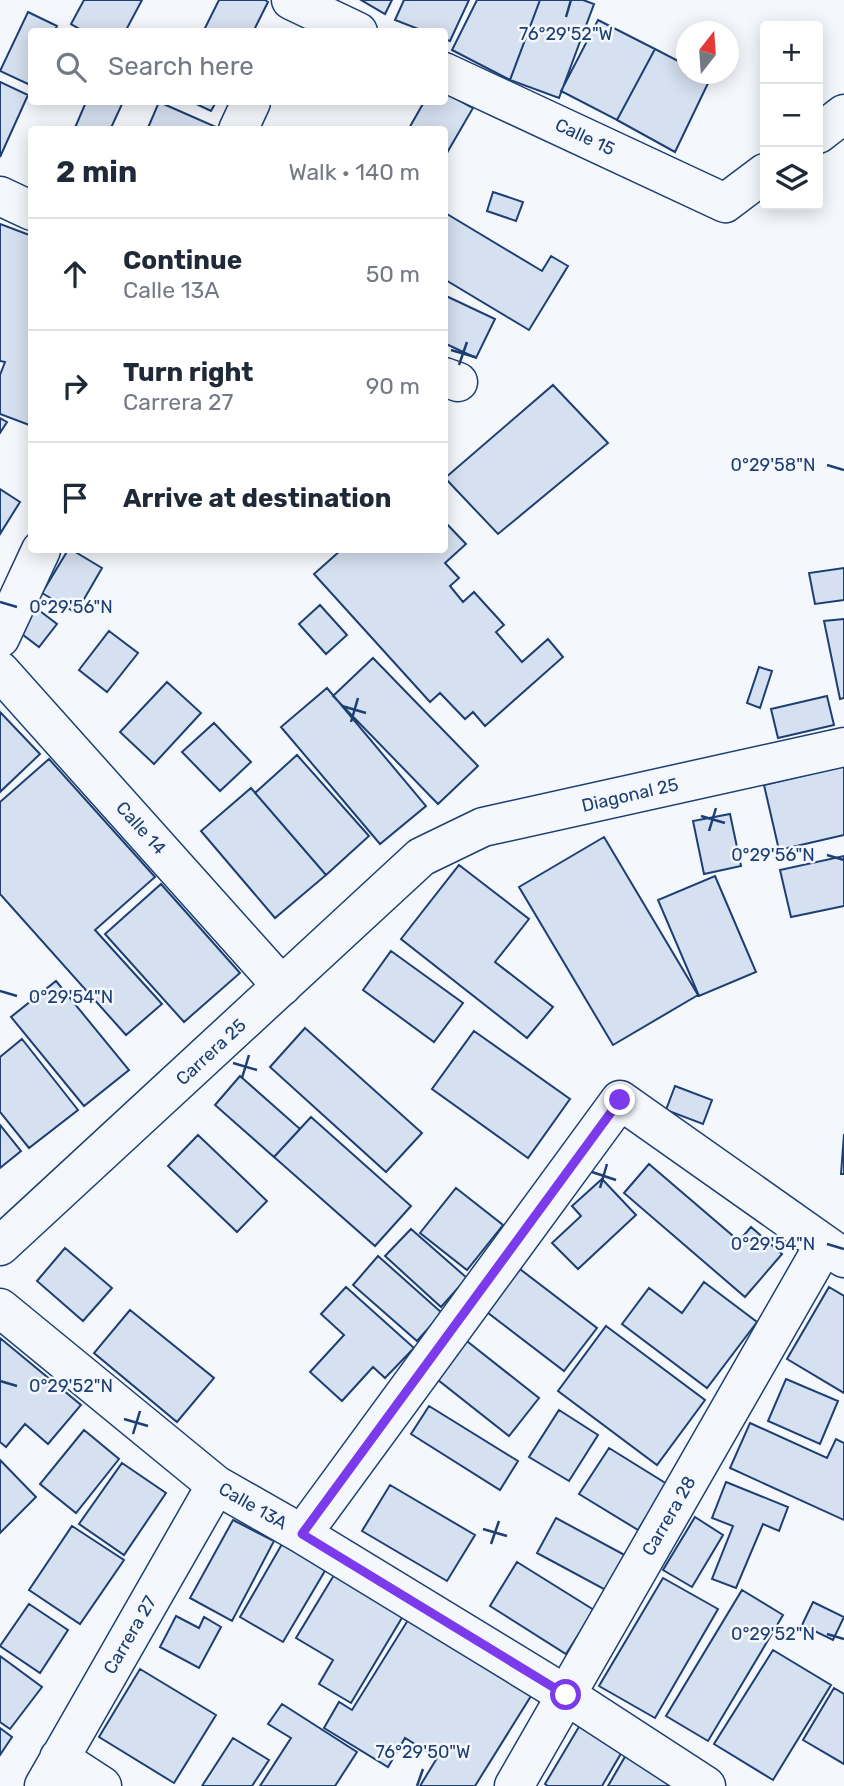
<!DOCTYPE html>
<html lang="en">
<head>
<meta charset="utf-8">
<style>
  :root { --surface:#fff; --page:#f6f6f7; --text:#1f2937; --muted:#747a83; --line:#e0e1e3 }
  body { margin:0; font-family:Rubik,sans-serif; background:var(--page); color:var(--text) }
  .controls { position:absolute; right:21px; top:21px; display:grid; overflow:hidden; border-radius:7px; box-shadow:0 4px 18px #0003 }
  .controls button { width:63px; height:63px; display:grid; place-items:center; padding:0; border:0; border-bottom:2px solid var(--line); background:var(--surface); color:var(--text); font:35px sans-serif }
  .compass { position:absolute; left:676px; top:21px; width:63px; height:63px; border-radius:50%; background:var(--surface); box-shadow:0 4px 18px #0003; rotate:17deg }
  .stop { position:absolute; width:21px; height:21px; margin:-16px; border:5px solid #7c3aed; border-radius:50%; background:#fff }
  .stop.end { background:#7c3aed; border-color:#fff; box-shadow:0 2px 7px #0008 }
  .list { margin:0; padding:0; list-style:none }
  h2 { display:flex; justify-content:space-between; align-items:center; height:91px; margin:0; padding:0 28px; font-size:30px }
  h2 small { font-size:23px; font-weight:400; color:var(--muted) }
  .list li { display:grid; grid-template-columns:46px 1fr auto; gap:21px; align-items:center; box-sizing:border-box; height:112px; padding:0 28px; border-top:2px solid var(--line) }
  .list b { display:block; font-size:26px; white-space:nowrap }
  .list p { margin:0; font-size:23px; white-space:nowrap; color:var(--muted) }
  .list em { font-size:23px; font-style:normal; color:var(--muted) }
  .icon { flex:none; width:38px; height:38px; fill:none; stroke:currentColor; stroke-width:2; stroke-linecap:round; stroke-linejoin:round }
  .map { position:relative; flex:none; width:844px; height:1786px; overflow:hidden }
  .search { position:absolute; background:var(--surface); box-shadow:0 4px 18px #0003; left:28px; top:28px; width:420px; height:77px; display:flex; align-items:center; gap:18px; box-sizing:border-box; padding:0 24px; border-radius:7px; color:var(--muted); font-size:26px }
  .panel { position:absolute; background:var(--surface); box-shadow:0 4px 18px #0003; left:28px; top:126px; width:420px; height:427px; border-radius:7px }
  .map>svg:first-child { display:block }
  .building { fill:#d5e0f0; stroke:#1d3f73; stroke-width:2 }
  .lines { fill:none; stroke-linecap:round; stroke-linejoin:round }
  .minor-casing { stroke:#1d3f73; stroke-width:41 }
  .major-casing { stroke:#1d3f73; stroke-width:41 }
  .minor { stroke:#f4f7fb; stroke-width:38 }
  .major { stroke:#f4f7fb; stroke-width:38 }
  .route { stroke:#7c3aed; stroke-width:9 }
  .ticks { fill:none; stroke:#1d3f73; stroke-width:2.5 }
  .labels { text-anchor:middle; stroke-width:5; stroke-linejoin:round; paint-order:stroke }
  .street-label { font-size:18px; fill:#1d3f73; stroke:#f4f7fb }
  .ticks-label { font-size:18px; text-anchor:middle; fill:#1d3f73; stroke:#f4f7fb; stroke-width:5; stroke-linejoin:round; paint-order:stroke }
</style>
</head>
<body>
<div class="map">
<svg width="844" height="1786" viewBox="0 0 844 1786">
  <rect width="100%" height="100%" fill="#f4f7fb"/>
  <!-- building -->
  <path class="building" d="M84,0H142L125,32L100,30L99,32H85L71,24Z
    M219,0H265L268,2L253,32H203Z
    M361,0H392L385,14Z
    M404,0H469L450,41L444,39V32H426L395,20Z
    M477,0H540L510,80L452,50Z
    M540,0H583L594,4L559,98L510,80Z
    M28,12L57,26L54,32H32V78L28,84L0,71Z
    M598,20L655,49L617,120L561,91Z
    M655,49L686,65V74H704L711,77L675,152L617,120Z
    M0,82L28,95L0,157Z
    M444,92L473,108L444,158V130H408L424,102H444Z
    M86,102H123L110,130H74Z
    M159,102L216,127L215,130H147Z
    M192,102H216L211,111Z
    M493,192L523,202L516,221L487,211Z
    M447,214L542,271L551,256L568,266L529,330L444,279V218Z
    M0,224L32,236V426L0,414V375L5,362L0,361Z
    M444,295L495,319L476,358L444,343Z
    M553,385L608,443L498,534L445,478Z
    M0,418L7,422L0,433Z
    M0,489L20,502L0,534Z
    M444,521L466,544L445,563L459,578L450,586L463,602L474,592L504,625L496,632L522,662L548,639L563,657L485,726L473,712L465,719L440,693L430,702L314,574L341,550H444Z
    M68,550H72L102,568L76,613L42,593Z
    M844,568V600L815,604L809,573Z
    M32,605L57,624L39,647L14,628Z
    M320,605L347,635L326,654L299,624Z
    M844,619V698L840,699L824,621Z
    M109,631L138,653L107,692L79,670Z
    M373,658L478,766L438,804L333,696Z
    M759,667L772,671L760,708L747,703Z
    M167,682L201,713L154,764L120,732Z
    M327,688L426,806L380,844L281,727Z
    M827,696L834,725L778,738L771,709Z
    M0,712L40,754L0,792Z
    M214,723L251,762L220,791L182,752Z
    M297,755L369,836L326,875L255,793Z
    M49,759L155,877L95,930L162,1004L126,1035L0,894V802Z
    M844,766V835L779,850L764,785Z
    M251,788L326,875L275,918L201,831Z
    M730,814L741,866L704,874L693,821Z
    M604,837L698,995L613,1045L519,887Z
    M844,856V906L791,917L780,870Z
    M459,865L529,919L495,962L553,1007L527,1038L401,939Z
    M715,876L756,972L699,996L658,900Z
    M161,884L240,973L184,1022L105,934Z
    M391,951L463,1003L434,1042L363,990Z
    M56,981L129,1070L84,1106L11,1017Z
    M305,1028L422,1133L386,1172L270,1067Z
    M474,1031L570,1099L528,1158L432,1089Z
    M22,1039L78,1110L29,1148L0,1112V1057Z
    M240,1076L300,1129L274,1157L215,1105Z
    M675,1086L712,1100L703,1124L666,1110Z
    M311,1117L411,1206L375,1246L274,1157Z
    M0,1125L21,1151L0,1168Z
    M844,1134V1174H841Z
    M198,1135L267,1201L237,1232L168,1166Z
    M649,1164L739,1241L751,1227L782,1254L745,1297L624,1193Z
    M602,1179L636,1215L578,1269L552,1243L581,1216L572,1206Z
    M456,1188L503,1225L467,1270L420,1233Z
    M411,1229L467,1278L441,1307L385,1256Z
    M65,1248L112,1288L83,1321L37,1281Z
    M378,1256L442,1313L417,1341L353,1285Z
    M512,1263L597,1328L564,1371L479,1306Z
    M704,1282L757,1322L707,1388L622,1324L649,1288L682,1313Z
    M346,1287L414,1348L385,1378L373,1367L342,1401L310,1372L344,1335L321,1314Z
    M829,1287L844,1296V1393L787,1359Z
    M130,1310L214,1378L177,1422L94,1353Z
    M606,1326L705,1400L657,1465L558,1391Z
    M0,1338L81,1405L48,1444L25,1424L6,1447L0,1442Z
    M463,1338L539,1398L509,1436L433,1376Z
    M786,1379L838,1401L820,1444L768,1421Z
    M429,1406L518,1461L500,1490L411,1434Z
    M559,1410L598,1435L569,1481L529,1457Z
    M750,1423L827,1458L836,1439L844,1443V1520L730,1468Z
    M84,1430L119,1459L76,1513L40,1484Z
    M609,1448L667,1484L638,1530L579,1494Z
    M0,1460L36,1497L0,1533Z
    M122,1463L166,1493L124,1555L79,1524Z
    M726,1482L788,1507L779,1531L763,1524L736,1588L712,1579L733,1526L712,1518Z
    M390,1485L475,1535L447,1581L362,1531Z
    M695,1517L723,1535L692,1587L663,1570Z
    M556,1518L632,1559L613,1594L537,1553Z
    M233,1520L274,1541L232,1621L190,1598Z
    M72,1526L124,1560L80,1624L29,1590Z
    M282,1544L326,1569L283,1642L240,1617Z
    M517,1562L594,1610L566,1654L490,1606Z
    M334,1575L403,1616L351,1703L319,1684L333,1660L296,1638Z
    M663,1578L718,1609L655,1718L599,1686Z
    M742,1590L783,1615L708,1741L666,1716Z
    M813,1602L844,1617L833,1640L802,1625Z
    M29,1604L68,1630L40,1673L0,1646Z
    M176,1616L199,1628L204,1617L221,1627L199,1668L160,1647Z
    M408,1620L531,1696L475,1786H420L437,1758L405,1738L388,1767L324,1728L339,1702L352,1710Z
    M773,1650L831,1685L773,1780L714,1744Z
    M0,1656L42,1687L10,1729L0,1722Z
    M140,1669L216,1715L174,1783L99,1737Z
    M834,1688L844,1694V1764L803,1740Z
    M282,1704L357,1752L335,1786H260L291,1738L268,1724Z
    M580,1725L623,1750L602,1786H548L545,1784Z
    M0,1728L12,1737L0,1755Z
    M233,1738L269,1760L252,1786H202Z
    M626,1755L674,1786H608Z"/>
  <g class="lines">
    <defs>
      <path id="minor" d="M291,0L358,32
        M444,72L725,203L765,173
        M238,130L251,102
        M818,134L844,114
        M0,196L32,211
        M444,377L458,382
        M0,638L41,550
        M0,671L282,986
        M0,1308L216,1485L302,1534L566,1695L706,1786
        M302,1534L620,1100L844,1258
        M59,1758L102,1786
        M44,1786L216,1485
        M514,1786L824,1245"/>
      <path id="major" d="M0,1246L421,857L483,827L844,747"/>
    </defs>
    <!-- minor casing -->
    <use href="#minor" class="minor-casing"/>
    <!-- major casing -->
    <use href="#major" class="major-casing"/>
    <!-- minor -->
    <use href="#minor" class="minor"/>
    <!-- major -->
    <use href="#major" class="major"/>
  </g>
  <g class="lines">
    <!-- route -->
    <path class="route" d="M566,1695L302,1534L620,1100"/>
  </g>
  <!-- ticks -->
  <path class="ticks" d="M566,17L571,0M451,350L475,357M459,365L467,342M827,465L844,470M0,602L17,607M342,706L366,713M351,722L358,698M701,816L725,823M709,831L716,808M827,855L844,860M0,991L17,996M233,1063L257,1070M242,1078L249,1055M592,1172L616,1180M600,1188L607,1164M827,1244L844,1249M0,1381L17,1386M124,1419L148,1426M133,1434L140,1411M483,1529L507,1536M491,1544L499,1521M827,1634L844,1639M417,1786L423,1769"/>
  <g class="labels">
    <!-- street labels -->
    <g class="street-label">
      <text transform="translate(585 137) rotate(25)" y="6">Calle 15</text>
      <text transform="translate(630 795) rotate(-13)" y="6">Diagonal 25</text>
      <text transform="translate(141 828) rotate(48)" y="6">Calle 14</text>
      <text transform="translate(211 1052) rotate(-43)" y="6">Carrera 25</text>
      <text transform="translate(253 1506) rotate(30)" y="6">Calle 13A</text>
      <text transform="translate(669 1516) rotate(-60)" y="6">Carrera 28</text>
      <text transform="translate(130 1635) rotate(-60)" y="6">Carrera 27</text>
    </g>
  </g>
  <g class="ticks-label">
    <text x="566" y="40">76°29'52"W</text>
    <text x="773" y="471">0°29'58"N</text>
    <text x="71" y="613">0°29'56"N</text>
    <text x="773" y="861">0°29'56"N</text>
    <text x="71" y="1003">0°29'54"N</text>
    <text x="773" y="1250">0°29'54"N</text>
    <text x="71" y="1392">0°29'52"N</text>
    <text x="773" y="1640">0°29'52"N</text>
    <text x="423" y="1758">76°29'50"W</text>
  </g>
</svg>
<div class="controls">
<button>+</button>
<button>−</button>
<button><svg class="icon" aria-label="layers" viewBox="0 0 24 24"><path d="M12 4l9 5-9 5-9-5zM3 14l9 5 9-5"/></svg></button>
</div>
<svg class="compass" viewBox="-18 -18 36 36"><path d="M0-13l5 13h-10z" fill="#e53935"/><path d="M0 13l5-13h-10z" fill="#747a83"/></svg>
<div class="stop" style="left:566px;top:1695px"></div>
<div class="stop end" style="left:620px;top:1100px"></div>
<div class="search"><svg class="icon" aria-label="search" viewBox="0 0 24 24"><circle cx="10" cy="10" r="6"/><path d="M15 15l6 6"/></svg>Search here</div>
<section class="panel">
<h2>2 min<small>Walk · 140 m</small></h2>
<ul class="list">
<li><svg class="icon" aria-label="ahead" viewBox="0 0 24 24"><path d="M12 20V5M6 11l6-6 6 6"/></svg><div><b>Continue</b><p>Calle 13A</p></div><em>50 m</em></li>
<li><svg class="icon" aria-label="right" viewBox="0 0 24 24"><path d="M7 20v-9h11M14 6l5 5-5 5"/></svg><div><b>Turn right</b><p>Carrera 27</p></div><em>90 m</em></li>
<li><svg class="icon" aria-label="arrive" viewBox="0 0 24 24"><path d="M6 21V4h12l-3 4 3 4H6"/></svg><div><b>Arrive at destination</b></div></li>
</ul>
</section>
</div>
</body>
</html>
